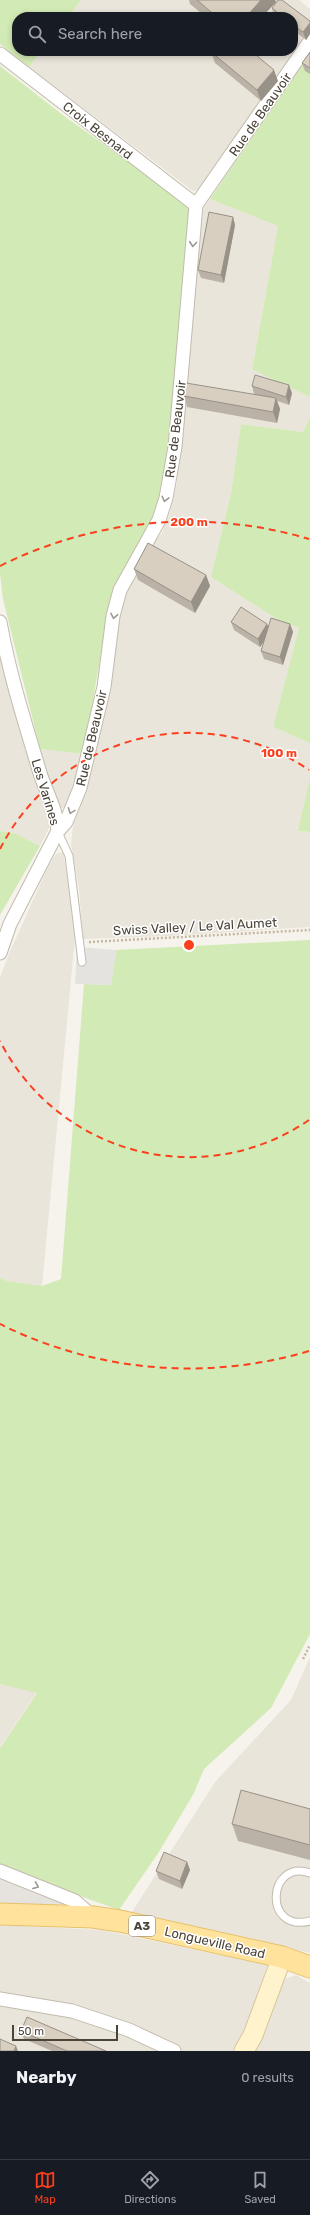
<!DOCTYPE html>
<html lang="en">
<head>
<meta charset="utf-8">
<style>
  :root { --surface:#171b24; --page:#20242c; --text:#f1f3f6; --muted:#9ea1a6; --line:#363941; --accent:#fc3f1d }
  body { margin:0; font-family:Rubik,sans-serif; background:var(--page); color:var(--text) }
  .scale { position:absolute; left:12px; bottom:10px; width:106px; box-sizing:border-box; padding-left:4px; border:2px solid #4b4439; border-top:0; font-size:11px; line-height:14px; white-space:nowrap; color:#4b4439; -webkit-text-stroke:3px #fff; paint-order:stroke }
  .list { margin:0; padding:0; list-style:none }
  h2 { display:flex; justify-content:space-between; align-items:center; height:52px; margin:0; padding:0 16px; font-size:17px }
  h2 small { font-size:13px; font-weight:400; color:var(--muted) }
  .icon { flex:none; width:22px; height:22px; fill:none; stroke:currentColor; stroke-width:2; stroke-linecap:round; stroke-linejoin:round }
  .map { position:relative; flex:none; width:310px; height:2051px; overflow:hidden }
  .search { position:absolute; background:var(--surface); box-shadow:0 2px 6px #0003; left:12px; right:12px; top:12px; height:44px; display:flex; align-items:center; gap:10px; box-sizing:border-box; padding:0 14px; border-radius:16px; color:var(--muted); font-size:15px }
  .sheet { height:108px; background:var(--surface) }
  nav { display:flex; justify-content:space-around; align-items:center; box-sizing:border-box; height:56px; border-top:1px solid var(--line); background:var(--surface); font-size:11px; color:var(--muted) }
  nav a { display:grid; justify-items:center; gap:2px }
  nav .on { color:var(--accent) }
  .map>svg:first-child { display:block }
  .residential { fill:#eae5da }
  .industrial { fill:#e6e2dd }
  .green { fill:#d2eab5 }
  .parking { fill:#e5e3e0 }
  .lines { fill:none; stroke-linecap:round; stroke-linejoin:round }
  .lane-casing { stroke:#c2bbae; stroke-width:9 }
  .street-casing { stroke:#c2bbae; stroke-width:15 }
  .secondary-casing { stroke:#d6c79b; stroke-width:21 }
  .primary-casing { stroke:#e6c16a; stroke-width:23 }
  .path { stroke:#c4b79f; stroke-width:2.5; stroke-dasharray:2 2; stroke-linecap:butt }
  .lane { stroke:#fff; stroke-width:7 }
  .street { stroke:#fff; stroke-width:13 }
  .secondary { stroke:#fff3cd; stroke-width:19 }
  .primary { stroke:#ffe39c; stroke-width:21 }
  .wall { fill:#bab2a6 }
  .shaded-wall { fill:#979187 }
  .building { fill:#d8cfc1; stroke:#979187 }
  .oneway { stroke:#9c9892 }
  .ring { fill:none; stroke:#fc3f1d; stroke-width:2; stroke-dasharray:7 5 }
  .labels { text-anchor:middle; stroke-width:3; stroke-linejoin:round; paint-order:stroke }
  .shield { fill:#fff; stroke:#817c74; stroke-width:1 }
  .shield-label { font-size:12px; font-weight:bold; fill:#4b4439 }
  .street-label { font-size:13px; fill:#4b4439; stroke:#fff }
  .centre { fill:#fc3f1d; stroke:#fff; stroke-width:2 }
  .ring-label { font-size:12px; text-anchor:middle; font-weight:bold; fill:#fc3f1d; stroke:#fff; stroke-width:3; stroke-linejoin:round; paint-order:stroke }
</style>
</head>
<body>
<div class="map">
<svg width="310" height="2051" viewBox="0 0 310 2051">
  <rect width="100%" height="100%" fill="#f6f3ec"/>
  <!-- residential -->
  <path class="residential" d="M81,0H299L310,9V37L201,189L193,191L29,67L41,51H293V17H68Z
    M210,199L278,226L252,368L310,397V417L303,432L241,424L231,493L211,577L277,619L299,628L273,727L310,743V777L298,831L310,832V927L166,936L83,939L79,889L71,844L73,827L126,588L147,550L162,533L170,513L177,482L194,282L204,207Z
    M0,657L51,824L40,846L14,833L0,831Z
    M40,749L84,754L68,809L58,807Z
    M63,852L76,927L42,1286L7,1281L0,1278V978L9,954L47,869L56,854Z
    M310,1657V1953L132,1912L215,1782L291,1700Z
    M0,1684L37,1692L0,1747Z
    M0,1925L102,1930L267,1965L254,2009L234,2051H0Z
    M296,1975L310,1983V2051H254L280,1981Z"/>
  <!-- industrial -->
  <path class="industrial" d="M0,1876L60,1898L62,1904L54,1906L0,1905Z"/>
  <!-- green -->
  <path class="green" d="M0,0H81L68,17H17V51H41L29,67L0,44Z
    M310,53V397L252,369L278,226L210,199Z
    M0,66L64,116L191,206L170,433L160,497L148,532L120,577L108,611L84,754L40,749L3,599L0,574Z
    M310,417V743L273,727L299,628L277,619L211,577L231,493L241,424L303,432Z
    M310,777V832L298,831Z
    M0,831L14,833L40,846L0,915Z
    M310,940V1634L271,1708L204,1769L194,1793L159,1852L119,1910L0,1867V1748L37,1693L0,1684V1278L7,1281L42,1286L61,1279L84,984L111,985L116,950Z"/>
  <!-- parking -->
  <path class="parking" d="M77,947L116,950L111,985L75,984Z"/>
  <g class="lines">
    <defs>
      <path id="lane" d="M58,832L69,856L82,962
        M310,1873C268,1858 262,1933 310,1921"/>
      <path id="street" d="M0,54L196,205
        M0,622C9,673 25,723 40,773C46,792 57,810 58,831L10,924L0,953
        M58,831L66,822L80,788L104,687L113,616L120,590L159,520L166,498L175,447L196,205L310,41
        M0,1871L75,1901L93,1917
        M0,1999L72,2011L129,2030L174,2051"/>
      <path id="secondary" d="M244,2051L253,2035L282,1957"/>
      <path id="primary" d="M0,1914L93,1917L120,1921L282,1957L310,1967"/>
    </defs>
    <!-- lane casing -->
    <use href="#lane" class="lane-casing"/>
    <!-- street casing -->
    <use href="#street" class="street-casing"/>
    <!-- secondary casing -->
    <use href="#secondary" class="secondary-casing"/>
    <!-- primary casing -->
    <use href="#primary" class="primary-casing"/>
    <!-- path -->
    <path class="path" d="M89,942L310,930
      M303,1659L310,1645"/>
    <!-- lane -->
    <use href="#lane" class="lane"/>
    <!-- street -->
    <use href="#street" class="street"/>
    <!-- secondary -->
    <use href="#secondary" class="secondary"/>
    <!-- primary -->
    <use href="#primary" class="primary"/>
  </g>
  <!-- wall -->
  <path class="wall" d="M189,0H275L276,2L262,17H206L190,4Z
    M272,8L310,21V34L306,40L293,30V17H276L274,16Z
    M211,52L278,81L261,101L215,63Z
    M310,52V74L305,71L302,63Z
    M233,217L235,225L224,283L201,278L198,270Z
    M252,386L292,393L289,405L277,401L280,409L277,423L187,407L184,396L254,394Z
    M134,569L206,575L210,586L195,613L138,580Z
    M231,622L267,624L268,627L290,624L293,632L283,665L264,659L261,651L265,640L260,647L234,630Z
    M310,1809V1860L238,1841L232,1824Z
    M187,1862L190,1870L182,1889L159,1879L156,1871Z
    M21,2031L106,2051H52L24,2039Z"/>
  <!-- shaded-wall -->
  <path class="shaded-wall" d="M261,0H275L276,2L262,17H246Z
    M310,23V34L306,40L303,32Z
    M274,70L278,81L261,101L257,90Z
    M233,217L235,225L224,283L221,275Z
    M289,385L292,393L289,405L286,397Z
    M276,398L280,409L277,423L273,412Z
    M206,575L210,586L195,613L191,602Z
    M267,624L270,632L260,647L258,639Z
    M290,624L293,632L283,665L280,657Z
    M187,1862L190,1870L182,1889L180,1881Z
    M16,2046L18,2051H14Z"/>
  <!-- building -->
  <path class="building" d="M197,0H261L246,17H217Z
    M278,0H282L310,21V23L303,32L293,25V17H283L272,8Z
    M212,51H251L274,70L257,90L211,52Z
    M310,52V68L302,63Z
    M209,212L233,217L221,275L198,270Z
    M255,375L289,385L286,397L252,386Z
    M186,383L276,398L273,412L184,396Z
    M148,543L206,575L191,602L134,569Z
    M241,607L267,624L258,639L231,622Z
    M271,618L290,624L280,657L261,651Z
    M241,1790L310,1809V1845L232,1824Z
    M164,1852L187,1862L180,1881L156,1871Z
    M27,2017L106,2051H67L21,2031Z
    M0,2039L16,2046L14,2051H0Z"/>
  <!-- one-way arrows -->
  <defs><path id="oneway-chevron" d="M-2-3.5L2.5 0L-2 3.5" fill="none" stroke-width="1.6" stroke-linecap="round" stroke-linejoin="round"/></defs>
  <g class="oneway">
    <use href="#oneway-chevron" transform="translate(193 244) rotate(95)"/>
    <use href="#oneway-chevron" transform="translate(165 499) rotate(104)"/>
    <use href="#oneway-chevron" transform="translate(114 616) rotate(101)"/>
    <use href="#oneway-chevron" transform="translate(71 811) rotate(111)"/>
    <use href="#oneway-chevron" transform="translate(36 1886) rotate(22)"/>
  </g>
  <!-- distance rings -->
  <g class="ring">
    <path d="M309 1120A212 212 0 0 1 0 1041M0 849A212 212 0 0 1 309 770"/>
    <path d="M309 1351A423 423 0 0 1 0 1324M0 566A423 423 0 0 1 309 539"/>
  </g>
  <g class="labels">
    <!-- shield labels -->
    <rect class="shield" x="129" y="1916" width="26" height="20" rx="3"/>
    <g class="shield-label">
      <text x="142" y="1930">A3</text>
    </g>
    <!-- street labels -->
    <g class="street-label">
      <text transform="translate(260 114) rotate(-55)" y="5">Rue de Beauvoir</text>
      <text transform="translate(98 130) rotate(38)" y="5">Croix Besnard</text>
      <text transform="translate(175 429) rotate(-83)" y="5">Rue de Beauvoir</text>
      <text transform="translate(91 738) rotate(-77)" y="5">Rue de Beauvoir</text>
      <text transform="translate(46 792) rotate(73)" y="5">Les Varines</text>
      <text transform="translate(195 926) rotate(-3)" y="5">Swiss Valley / Le Val Aumet</text>
      <text transform="translate(215 1942) rotate(13)" y="5">Longueville Road</text>
    </g>
  </g>
  <circle cx="189" cy="945" r="6" class="centre"/>
  <g class="ring-label">
    <text x="189" y="526">200 m</text>
    <text x="279" y="757">100 m</text>
  </g>
</svg>
<div class="scale">50 m</div>
<div class="search"><svg class="icon" aria-label="search" viewBox="0 0 24 24"><circle cx="10" cy="10" r="6"/><path d="M15 15l6 6"/></svg>Search here</div>
</div>
<section class="sheet">
<h2>Nearby<small>0 results</small></h2>
<ul class="list">
</ul>
</section>
<nav>
<a class="on"><svg class="icon" aria-label="map" viewBox="0 0 24 24"><path d="M3 6l6-2 6 2 6-2v14l-6 2-6-2-6 2zM9 4v14M15 6v14"/></svg>Map</a>
<a><svg class="icon" aria-label="directions" viewBox="0 0 24 24"><path d="M12 3l9 9-9 9-9-9zM9 14v-3h6M13 9l2 2-2 2"/></svg>Directions</a>
<a><svg class="icon" aria-label="saved" viewBox="0 0 24 24"><path d="M7 4h10v16l-5-4-5 4z"/></svg>Saved</a>
</nav>
</body>
</html>
